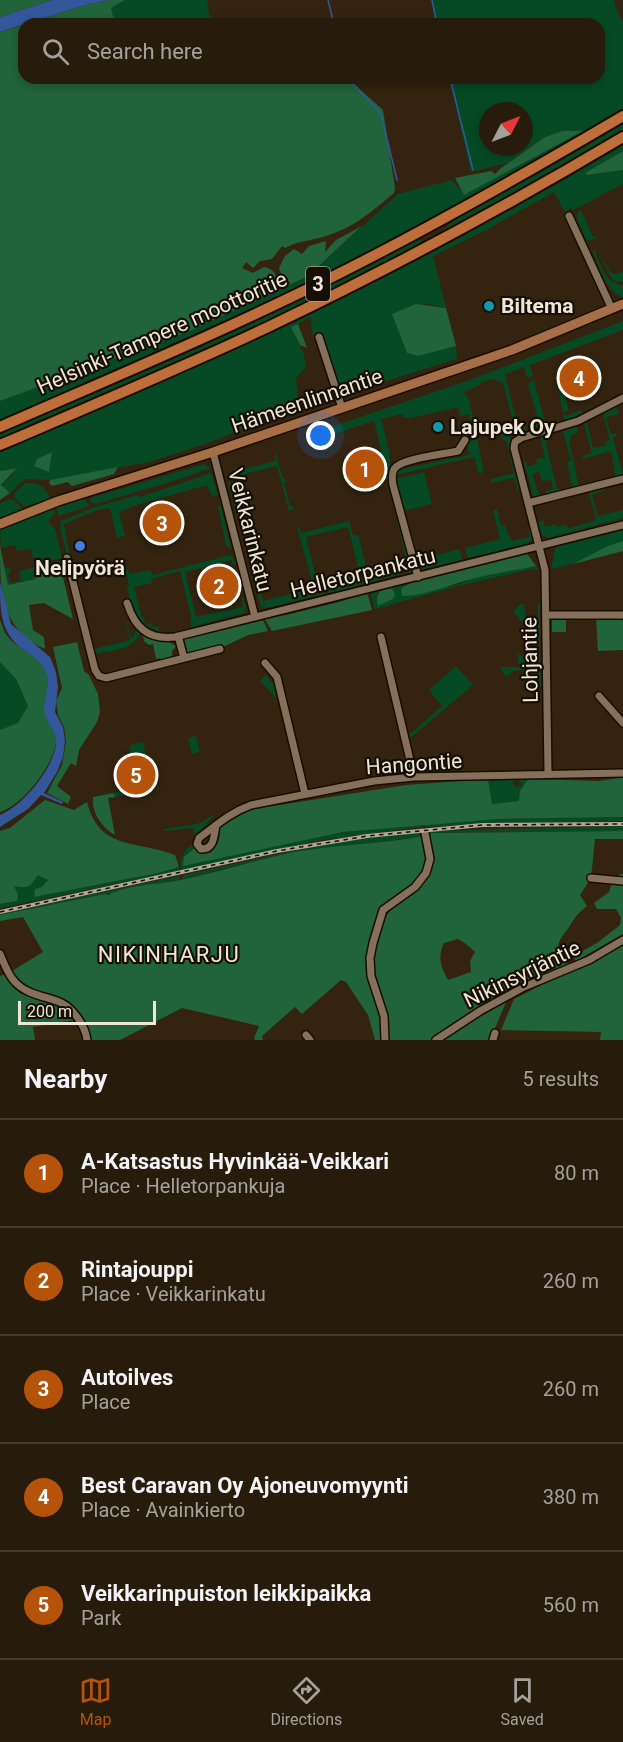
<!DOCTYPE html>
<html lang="en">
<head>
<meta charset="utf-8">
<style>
  :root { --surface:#271b0b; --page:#2f2414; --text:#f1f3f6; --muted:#a4a19d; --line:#43392c; --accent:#b45309 }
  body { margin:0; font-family:Roboto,sans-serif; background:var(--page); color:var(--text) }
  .compass { position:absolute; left:479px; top:102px; width:54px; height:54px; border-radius:50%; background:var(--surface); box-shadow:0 3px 9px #0003; rotate:48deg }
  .scale { position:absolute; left:18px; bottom:15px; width:138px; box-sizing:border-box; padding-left:6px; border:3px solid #f0e5d9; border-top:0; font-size:16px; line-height:21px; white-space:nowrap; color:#f0e5d9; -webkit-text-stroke:4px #160f06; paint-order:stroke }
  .you { position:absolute; left:321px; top:436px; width:21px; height:21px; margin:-15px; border:4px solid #fff; border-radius:50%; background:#1a73e8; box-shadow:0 0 0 9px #1a73e833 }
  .badge { display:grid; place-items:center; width:39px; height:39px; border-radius:50%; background:var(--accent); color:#fff; font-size:20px; font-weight:700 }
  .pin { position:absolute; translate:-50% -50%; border:3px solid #fff; box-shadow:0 2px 6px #0006 }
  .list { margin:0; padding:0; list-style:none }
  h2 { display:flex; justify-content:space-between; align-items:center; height:78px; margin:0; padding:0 24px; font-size:26px }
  h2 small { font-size:20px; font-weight:400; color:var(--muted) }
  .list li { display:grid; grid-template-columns:39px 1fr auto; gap:18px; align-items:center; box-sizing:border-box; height:108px; padding:0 24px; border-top:2px solid var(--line) }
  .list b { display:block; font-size:22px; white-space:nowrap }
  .list p { margin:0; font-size:20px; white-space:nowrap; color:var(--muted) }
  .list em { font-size:20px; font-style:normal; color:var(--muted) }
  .icon { flex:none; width:33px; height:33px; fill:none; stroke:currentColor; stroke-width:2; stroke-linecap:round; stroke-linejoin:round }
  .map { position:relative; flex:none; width:623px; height:1040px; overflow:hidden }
  .search { position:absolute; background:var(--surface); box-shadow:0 3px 9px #0003; left:18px; right:18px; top:18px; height:66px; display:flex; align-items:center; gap:15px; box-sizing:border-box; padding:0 21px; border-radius:18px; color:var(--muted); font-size:22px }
  .sheet { height:618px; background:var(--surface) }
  nav { display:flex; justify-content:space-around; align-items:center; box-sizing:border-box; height:84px; border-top:2px solid var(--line); background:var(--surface); font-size:16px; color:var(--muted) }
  nav a { display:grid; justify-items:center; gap:3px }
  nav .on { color:var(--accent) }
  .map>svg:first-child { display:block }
  .green { fill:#054a25; fill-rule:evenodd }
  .forest { fill:#21633a; fill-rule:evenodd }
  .water { fill:#33579a }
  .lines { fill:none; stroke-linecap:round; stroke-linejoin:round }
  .stream { stroke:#33579a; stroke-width:1.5 }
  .minor-casing { stroke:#1b0c00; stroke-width:10 }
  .major-casing { stroke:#1b0c00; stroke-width:12 }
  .highway-casing { stroke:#1b0c00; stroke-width:14 }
  .minor { stroke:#85715b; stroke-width:7 }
  .major { stroke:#a76f48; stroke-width:9 }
  .highway { stroke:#bd6e3b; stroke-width:10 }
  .rail-casing { stroke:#b2a596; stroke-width:4 }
  .rail { stroke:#160f06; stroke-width:1.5; stroke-dasharray:4.5; stroke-linecap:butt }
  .culture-dot { fill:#0f9aa8; stroke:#160f06; stroke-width:2 }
  .shop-dot { fill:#3f7fe0; stroke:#160f06; stroke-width:2 }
  .labels { text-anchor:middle; stroke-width:4.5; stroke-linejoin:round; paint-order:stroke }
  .shield { fill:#160f06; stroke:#afa59a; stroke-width:1.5 }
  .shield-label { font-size:20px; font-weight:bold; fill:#f0e5d9 }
  .poi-label { font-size:21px; font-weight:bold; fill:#f0e5d9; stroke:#160f06; text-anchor:start }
  .street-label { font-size:21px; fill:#f0e5d9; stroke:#160f06 }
  .neighbourhood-label { font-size:22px; letter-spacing:1.5px; fill:#f0e5d9; stroke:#160f06 }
</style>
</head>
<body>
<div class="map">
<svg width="623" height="1040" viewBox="0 0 623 1040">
  <rect width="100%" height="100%" fill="#34240f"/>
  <!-- green -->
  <path class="green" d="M125,0H207L209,14L212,19L226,21L332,22V24H119L113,16L111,8Z
    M431,0H615L614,3L623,22V111C535,162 447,213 356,259C240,318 119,368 0,421V401L188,332L281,289L308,276L398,194L452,180L464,194L581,132L545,137L507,163L471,172L449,78H599V24H436ZM488,111H524V147H488Z
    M623,122V133L468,222L439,234L456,218Z
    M623,145V151L585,173L587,175L623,170V184L573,210L571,208L565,212L554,192L488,229L433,256L446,308L427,304L393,315L407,353L418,356L456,346L457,358L456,359L346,394L339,386L323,334L313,335L310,317L292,328L304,355L306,367L296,378L299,407L208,443L150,462L50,480L25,479L10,493L1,486L13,474L15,468L0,471V451L323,306L451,241ZM52,452L49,471L35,466L34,465Z
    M581,210L593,237L597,236L596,238L589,241L586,239L577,219V213Z
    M416,240H423L410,252L238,337L0,441V431Z
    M596,246L610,272L615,274L623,272V282L615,281L611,278Z
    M594,248C600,263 604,284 623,285V297C606,292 599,266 593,252Z
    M623,321V330L530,365L533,376L527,378L524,367L505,374L518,428L526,427V432L514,435L512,430L515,428L503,383L493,379L481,382L480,385L464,392L469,400L484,472L479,474L474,457L396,475L397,470L401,469L469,455L466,442L475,439L469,414L460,416L458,407L411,418H404L402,414L381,419C386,439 393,460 390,480H386L387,474L374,421L325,437L322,430L467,381Z
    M534,380L545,422L549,421L552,426L532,431L531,425L539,423L528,384Z
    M563,387L569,411L564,412L565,416L581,410L583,416L565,423L558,388Z
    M616,407L619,414L606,418L611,434L616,433V436L613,438L623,474V476L616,478L611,451L583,459V456L592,453L584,424L587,422L593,448L606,445L605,442L610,440L603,413Z
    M577,426L578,433L571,435V439L569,440L579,487L573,489L567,463L571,460L563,431Z
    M507,431L509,432L523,493L518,490L514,478L491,483V479L514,473L507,442L501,438V432Z
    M544,435L547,440L546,444L557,489L566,490L545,495L546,491L553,489L551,480L542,481L539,472L532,474L540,497L534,498L524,462L526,461L528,466L537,464L536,459L545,458L540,436Z
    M275,451L283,478L287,481L284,483L290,506H293L294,509L289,511L277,466L233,477L227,476L236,467L243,469L275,461Z
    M204,464L211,468L173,481L96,504L92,503L90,498Z
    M208,472L211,473L218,495L212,496L207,485L134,506L119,512L125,536L117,538L110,508L97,510L64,524L67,542L94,649L130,640L124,617L131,638L134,637V633L139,631L141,633C131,651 114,650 95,654L102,674H100L73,581L60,527L61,521L92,508L138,495L140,497L208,474Z
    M424,472L432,504L403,511L395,479Z
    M228,482L233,484L242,519L239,523Z
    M25,483C39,482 46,487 51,500L24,506L15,498L14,494Z
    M606,486V490L592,495L598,516L623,510V518L548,538L542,535L538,522L543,520L545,527L556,524L557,527L565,525L569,528L594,521L596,517L588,491Z
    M9,499L14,500L22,509L0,521V504Z
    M85,499L89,506L59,516L56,506Z
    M218,506H221L231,549L226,546Z
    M53,507L55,513L48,522L55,529L62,558L35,564L31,549L17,551L15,545L1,548L0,528Z
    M497,509L501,526L505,525L509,537L513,541L529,537V529H533L535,538L526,544L468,558L465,548L500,539L493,510Z
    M397,520H400L414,571L409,573L406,571L403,560L406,558Z
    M349,521L353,535H358L369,579L401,571V574L329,593L328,587L343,583L341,574L343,575L359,571L348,527L306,537L319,589H322L324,594L266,608L261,607L251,572L252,571L263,601L314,588L297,527L299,526L301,533Z
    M623,527V551L551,569L556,545Z
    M459,549L462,560L419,570L416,561Z
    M226,556H233L236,566L233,565L232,560L185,572L196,617L243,607L241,598L243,597L246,609L243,613L192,627L190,621L192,620L180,571L151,579L152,583L134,587L142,618H144L145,624L152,623L153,627L158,626L160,632L142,623L132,610L127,587L129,584L124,565L130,574L150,570L153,575Z
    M61,561V569L36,575V579L8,585L5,568L9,567L11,571L8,575L10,583L21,581L19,571Z
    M536,566L539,570L532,569L462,585L375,609L370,592L384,588L378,593V606L393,599L391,586L411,582L405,585L421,593L460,584L472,578Z
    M540,602V646H538L526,633L528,630H526L537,629L538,603Z
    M521,604H524L526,623H529V626H525L513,611Z
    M510,644L526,662L535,654L533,652L536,648H540V664H519L517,653Z
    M0,662L16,679L28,706L18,723L2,730H0Z
    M456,666L473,685L408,740L407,735L413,732L442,706L429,690Z
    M500,667H540L541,687L522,670L514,671L506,677Z
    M266,675L272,683L275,681L281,703L260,681Z
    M196,736L200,752L192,754L188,738Z
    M143,742L153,786L145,785L143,782L139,785L125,786L119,770L125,764L134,767L129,757L131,745Z
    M488,779H514L513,784L516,787L522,786V784L517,779H528L520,791V801L492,804Z
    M137,788L154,789L115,797L113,793Z
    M216,814L195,836L193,828L165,831L164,829C175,827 188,826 199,823C206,821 209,816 216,814Z
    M623,817V821C557,824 491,823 426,827L425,824L499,819Z
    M422,824V827L322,840L181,871C179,858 184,851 193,843L203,852L219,826C222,841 210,865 195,848L183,865L343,832Z
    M623,826V831L432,833L429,839L427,831Z
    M415,832H423L424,836L267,858L183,879V875L328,843Z
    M179,867V871L0,908V904L17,901L14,886L38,874L48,880L42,887L70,890L158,873Z
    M180,876V880L136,887L108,895L105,894L0,915V913Z"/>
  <!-- forest -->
  <path class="forest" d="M0,0H52L0,17Z
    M108,0H125L111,8L113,16L119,24H26L82,6Z
    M24,25V78H347L383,110L395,188L394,193C371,212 355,227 326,236C312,241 299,240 285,248L282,246L272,259L260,261L253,268L246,262L242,268L253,273L264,267C277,269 276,279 281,289L188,332L0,401V32Z
    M563,131H583L464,195L455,178L491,171L495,174L501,168L545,137Z
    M623,151V170L587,175L585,173Z
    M362,226L308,276L285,287L279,268L285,256L294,249L302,254L309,246L326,241L325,252L336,240Z
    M416,304L446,308L456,346L418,356L407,353L392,314Z
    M298,324L307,348L300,345L291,327Z
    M52,452L49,472L34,466L37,459Z
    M118,467L114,474L72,486L68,482L52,486L49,483L50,480Z
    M17,468L1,485L10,493L0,500V471Z
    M623,541V551L573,564L608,546Z
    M0,545L8,585L36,579L35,575L61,569L73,619L44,603L29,605L33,630L44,637L45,649C0,629 0,589 0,545Z
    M526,552L536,566C516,570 496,573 476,578C452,583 428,596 402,596L401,589L411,582Z
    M391,586L395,594L393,599L378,606C375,594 380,589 391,586Z
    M367,592L372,610L272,631L264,618L286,615L343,601Z
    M618,616L623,621V650L598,651L596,617Z
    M554,617H566V632H552V619Z
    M262,618L268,631L248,635L223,647L188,655L184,638Z
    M0,620C2,624 3,629 5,633C15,649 38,653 46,670C51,683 45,698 45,712C46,722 57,730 56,742C53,766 23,805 0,812V730L18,723L28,706L16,679L0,662Z
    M145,635L160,641H167L176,646L172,651V660L161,663L160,658L156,659L153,644L149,645L144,641L143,636Z
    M77,642L84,671L89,675L98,694L100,712L97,722L79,750L76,766L71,763L57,786L71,797L68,804L47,793L62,765L66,742L64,727L58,715L56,701L62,688L53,647Z
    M623,777V817L499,819L343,832L183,866L184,857L195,848L198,852L210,853C217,847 222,837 219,826L242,811L406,785L488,779L492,804L519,801L520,791L528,779L600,781Z
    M113,793L115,797L108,798L115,835C102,828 91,812 93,797Z
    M45,800L74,810L87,802C99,851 137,840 175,855L179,867L158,873L34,897L35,889L42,887L48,880L38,875C29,887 30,889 14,886L18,895L17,901L0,904V831L10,828Z
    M623,831V839H595L591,878L580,895L587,906C579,912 576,916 571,924C563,938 555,938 560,959L570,964L502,997L489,989L488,992L497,1000L467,1014L448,1026L433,1040H387L373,975V954L384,918L392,909L393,904L426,877L429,839L431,833ZM458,939L466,944L475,952L470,961L471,972L448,980C441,967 437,958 444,943Z
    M424,836L428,858L422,875L417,881L386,904L369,954L383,1025V1040H375L368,1015L346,982L341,980L302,1014L295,1007L262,1036L263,1040H255L254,1038L259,1026L182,1008L120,1040H92L80,1019L33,1027L35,1040H0V976L9,973L43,952L23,917L0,921V915L105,894L108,895C129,884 157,885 180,880C225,871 269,855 315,849C351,844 388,843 424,836Z
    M620,874H623V934L576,961L573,956L597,943L620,925L621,918L616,909H597L594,903L609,892L612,883Z
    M623,942V1040H600L601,1032L501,1030L514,999L599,956Z
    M507,1000L490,1040H439L471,1019Z"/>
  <!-- water -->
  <path class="water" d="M52,0H108L82,6L0,32V17Z
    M0,582L11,624L50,657L56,672L58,687L55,712L63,727L65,741L63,757L57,772L44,793L63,802L62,804L41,795L28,809L0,827V815C23,806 57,765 56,740C55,730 48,724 45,715C41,700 53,684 45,670C40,660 30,654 21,648C0,631 0,610 0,582Z"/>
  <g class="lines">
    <!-- stream -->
    <path class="stream" d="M328,0L334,24
      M432,0L437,24
      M348,78L381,114L397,180
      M450,78L473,170"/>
    <defs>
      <path id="minor" d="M569,216L612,309
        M319,337L342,408
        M213,452L255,617
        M528,503L623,479
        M67,558L95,670L99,676L106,678L220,649
        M418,577L393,485C392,479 391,471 396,467C405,458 445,454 458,451L465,440
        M127,603C135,628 148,640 175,637L623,525
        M546,615H623
        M178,636L184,658
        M381,637L414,777
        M265,663L277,677L305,794
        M599,696L623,723
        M548,773L545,570L514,448L515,442L521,438L578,421L623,398
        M216,825C214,836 214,850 201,849L197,844L199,838C217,825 229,813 251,805L374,781L414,777L623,773
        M591,878L623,881
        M0,954C4,963 8,975 15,982C26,994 43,996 57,1001C72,1006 85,1025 87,1040
        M306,1035L310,1040
        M385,1040L384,1016L371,976L370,958L373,943L383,910L415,887L426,873L430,859L425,833
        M436,1040L480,1011L524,987L589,960L623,940
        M493,1040L495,1033"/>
      <path id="major" d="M0,524L58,501L213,452L512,350L623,304"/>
      <path id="highway" d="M0,427C114,377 229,329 340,273C437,224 530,171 623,116
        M0,445C89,407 178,369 266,328C388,270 507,206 623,137"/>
    </defs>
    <!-- minor casing -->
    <use href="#minor" class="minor-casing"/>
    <!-- major casing -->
    <use href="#major" class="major-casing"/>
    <!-- highway casing -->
    <use href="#highway" class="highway-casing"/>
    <!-- minor -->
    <use href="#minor" class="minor"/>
    <!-- major -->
    <use href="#major" class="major"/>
    <!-- highway -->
    <use href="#highway" class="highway"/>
    <defs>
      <path id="rail" d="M0,912L277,851L367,836L482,825L623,824"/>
    </defs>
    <!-- rail casing -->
    <use href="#rail" class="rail-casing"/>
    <!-- rail -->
    <use href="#rail" class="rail"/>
  </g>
  <!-- markers -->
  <g class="culture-dot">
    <circle cx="489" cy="306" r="6"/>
    <circle cx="438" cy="427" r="6"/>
  </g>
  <circle class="shop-dot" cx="80" cy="546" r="6"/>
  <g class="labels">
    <!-- shield labels -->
    <rect class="shield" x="306" y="267" width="24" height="34" rx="4.5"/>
    <g class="shield-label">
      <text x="318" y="291">3</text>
    </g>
    <!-- poi labels -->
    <g class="poi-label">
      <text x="501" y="313">Biltema</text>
      <text x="450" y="434">Lajupek Oy</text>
      <text x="80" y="575" text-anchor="middle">Nelipyörä</text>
    </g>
    <!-- street labels -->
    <g class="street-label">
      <text transform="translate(162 333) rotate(-24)" y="7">Helsinki-Tampere moottoritie</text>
      <text transform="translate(307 401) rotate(-19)" y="7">Hämeenlinnantie</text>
      <text transform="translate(250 530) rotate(76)" y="7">Veikkarinkatu</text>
      <text transform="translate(363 573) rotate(-14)" y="7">Helletorpankatu</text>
      <text transform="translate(530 660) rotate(-91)" y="7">Lohjantie</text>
      <text transform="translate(414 764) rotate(-4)" y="7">Hangontie</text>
      <text transform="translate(522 974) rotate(-26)" y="7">Nikinsyrjäntie</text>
    </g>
    <!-- neighbourhood labels -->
    <g class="neighbourhood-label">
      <text x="169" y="962">NIKINHARJU</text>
    </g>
  </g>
</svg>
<svg class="compass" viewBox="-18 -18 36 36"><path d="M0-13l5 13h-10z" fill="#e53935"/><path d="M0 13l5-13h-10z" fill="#a4a19d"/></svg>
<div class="scale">200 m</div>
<div class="you"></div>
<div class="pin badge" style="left:365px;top:469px">1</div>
<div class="pin badge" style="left:219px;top:586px">2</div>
<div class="pin badge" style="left:162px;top:523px">3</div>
<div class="pin badge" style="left:579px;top:378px">4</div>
<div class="pin badge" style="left:136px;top:775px">5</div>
<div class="search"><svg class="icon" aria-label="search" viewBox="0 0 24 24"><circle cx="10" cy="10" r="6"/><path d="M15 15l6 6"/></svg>Search here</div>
</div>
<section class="sheet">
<h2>Nearby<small>5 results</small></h2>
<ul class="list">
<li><span class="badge">1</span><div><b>A-Katsastus Hyvinkää-Veikkari</b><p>Place · Helletorpankuja</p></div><em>80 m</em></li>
<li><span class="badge">2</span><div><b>Rintajouppi</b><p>Place · Veikkarinkatu</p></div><em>260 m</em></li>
<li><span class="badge">3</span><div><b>Autoilves</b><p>Place</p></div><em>260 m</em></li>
<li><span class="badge">4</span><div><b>Best Caravan Oy Ajoneuvomyynti</b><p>Place · Avainkierto</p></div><em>380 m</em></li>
<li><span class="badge">5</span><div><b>Veikkarinpuiston leikkipaikka</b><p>Park</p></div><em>560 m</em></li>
</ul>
</section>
<nav>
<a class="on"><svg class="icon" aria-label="map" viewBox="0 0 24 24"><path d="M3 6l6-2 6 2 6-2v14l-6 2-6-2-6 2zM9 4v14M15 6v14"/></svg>Map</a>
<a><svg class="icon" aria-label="directions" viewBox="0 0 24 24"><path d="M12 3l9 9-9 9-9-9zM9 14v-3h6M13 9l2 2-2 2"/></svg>Directions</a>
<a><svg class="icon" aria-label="saved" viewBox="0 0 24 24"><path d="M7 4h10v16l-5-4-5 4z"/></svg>Saved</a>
</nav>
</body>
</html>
